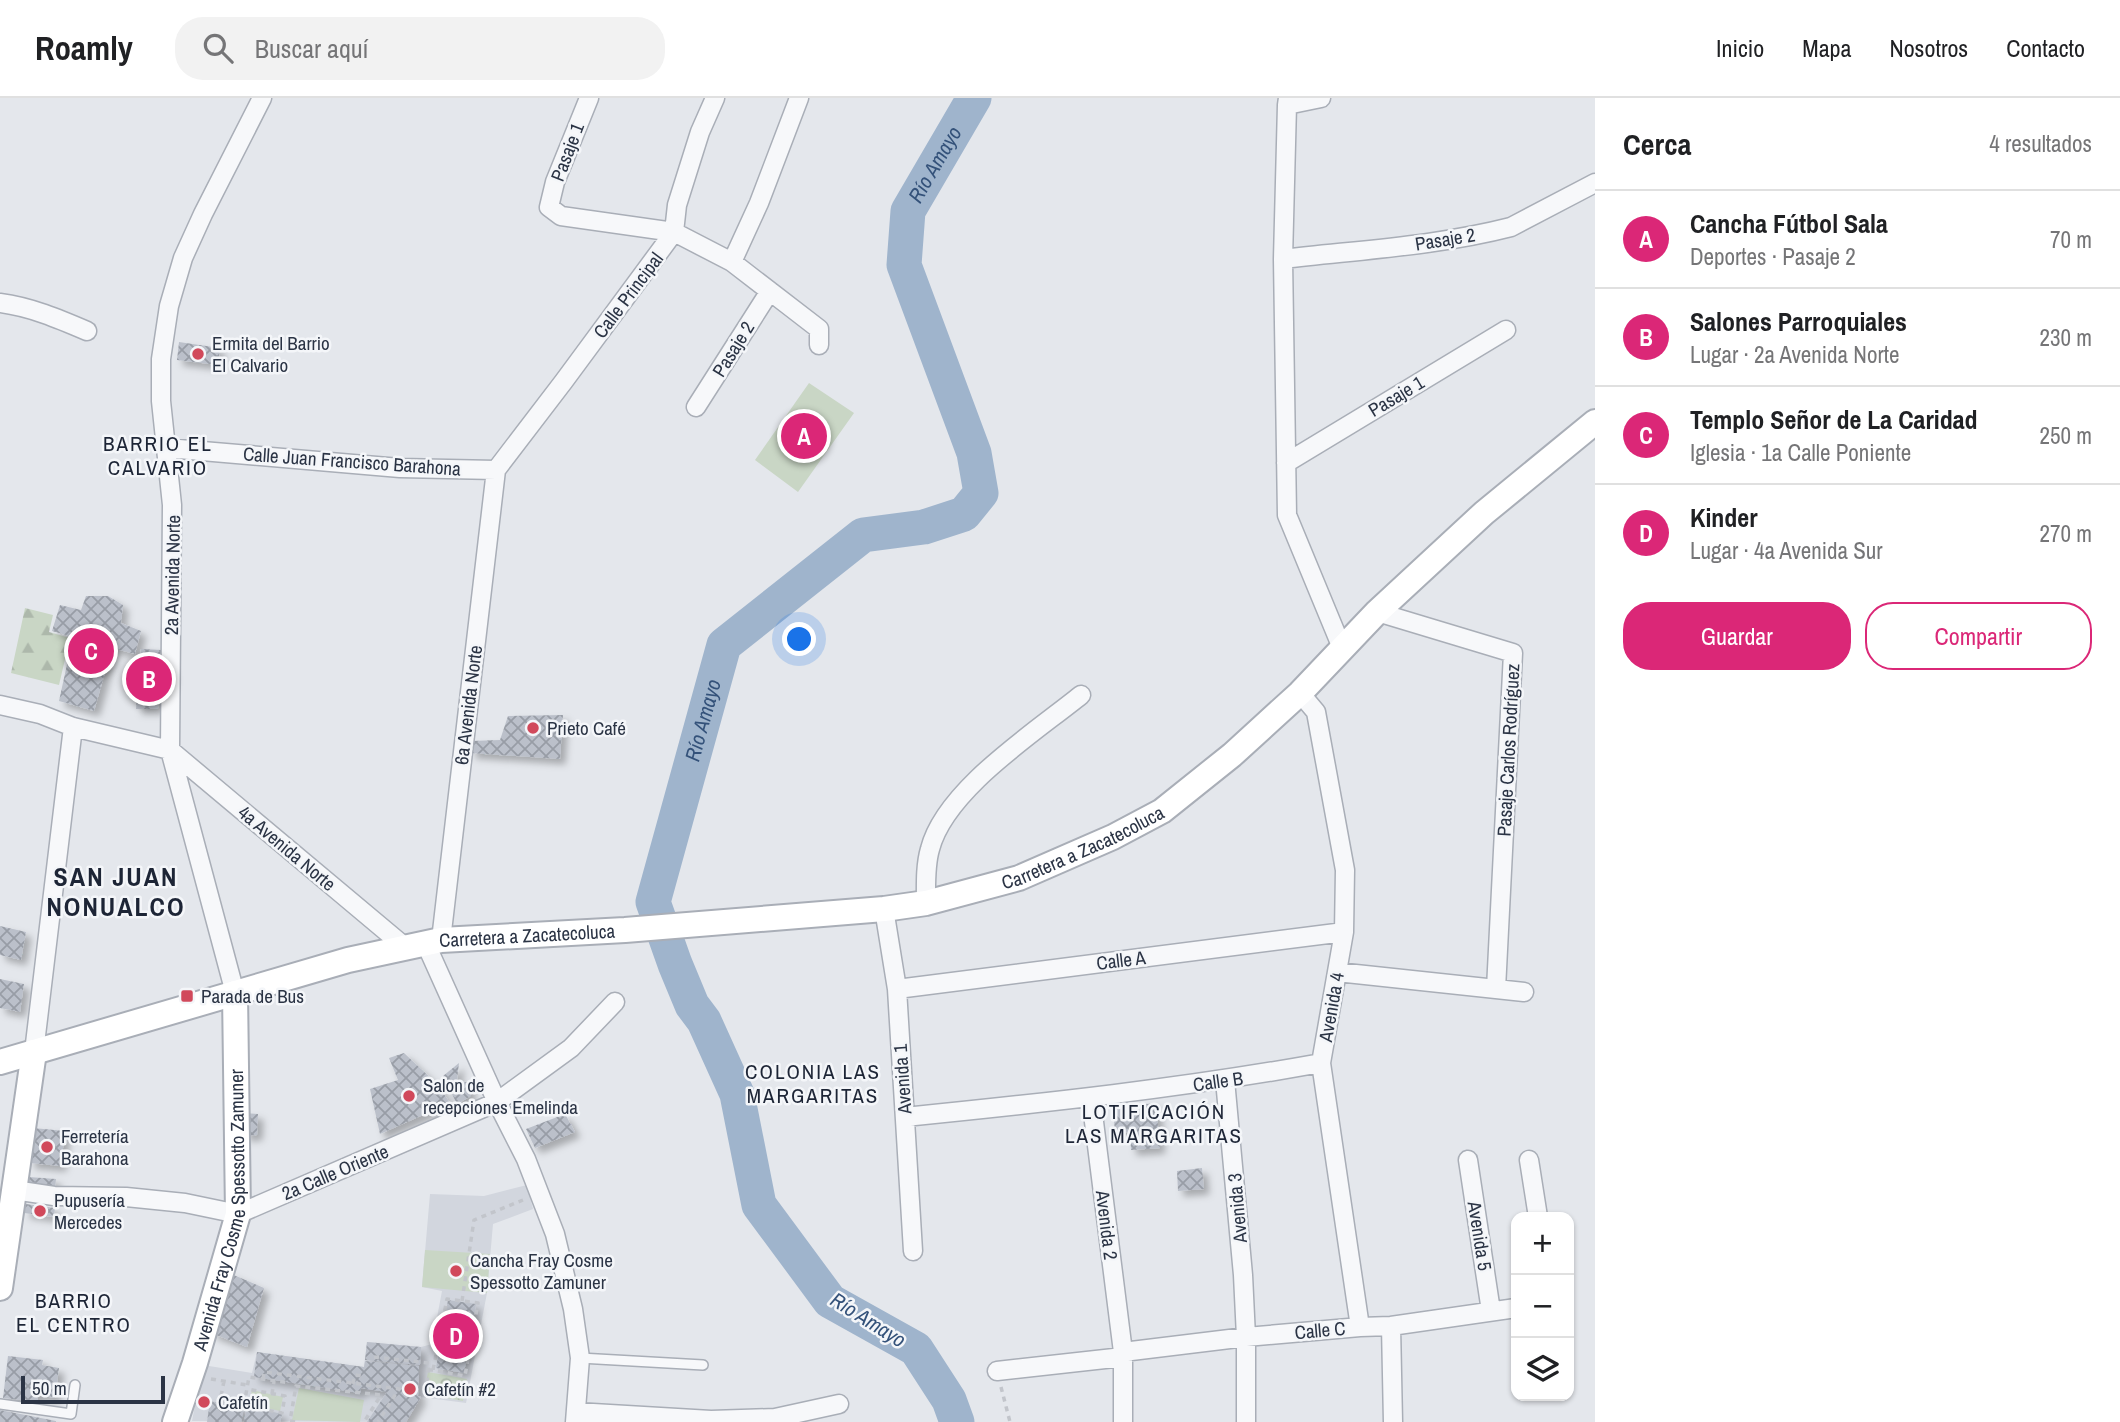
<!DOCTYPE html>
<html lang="es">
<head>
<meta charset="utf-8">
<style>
  :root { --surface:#fff; --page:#f2f2f2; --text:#202124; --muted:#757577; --line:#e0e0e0; --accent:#db2777 }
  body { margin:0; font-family:"Archivo Narrow",sans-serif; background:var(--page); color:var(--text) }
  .controls { position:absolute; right:21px; bottom:21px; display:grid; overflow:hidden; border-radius:14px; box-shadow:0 2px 5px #0004 }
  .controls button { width:63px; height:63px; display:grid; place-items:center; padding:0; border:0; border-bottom:2px solid var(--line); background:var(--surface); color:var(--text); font:35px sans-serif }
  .scale { position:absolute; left:21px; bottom:18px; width:144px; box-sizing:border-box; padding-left:7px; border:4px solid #2b3445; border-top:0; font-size:19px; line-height:24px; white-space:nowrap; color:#2b3445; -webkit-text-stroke:5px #f4f6f9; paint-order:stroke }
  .you { position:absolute; left:800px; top:542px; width:24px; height:24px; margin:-18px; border:5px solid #fff; border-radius:50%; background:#1a73e8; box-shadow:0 0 0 10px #1a73e833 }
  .badge { display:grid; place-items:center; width:46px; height:46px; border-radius:50%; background:var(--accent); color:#fff; font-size:23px; font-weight:700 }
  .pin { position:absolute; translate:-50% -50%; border:4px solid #fff; box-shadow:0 2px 7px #0006 }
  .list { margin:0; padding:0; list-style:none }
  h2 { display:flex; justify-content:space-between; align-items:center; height:91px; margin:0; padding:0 28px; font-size:30px }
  h2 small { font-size:23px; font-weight:400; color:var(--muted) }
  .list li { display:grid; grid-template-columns:46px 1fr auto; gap:21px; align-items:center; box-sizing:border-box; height:98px; padding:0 28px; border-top:2px solid var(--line) }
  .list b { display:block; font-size:26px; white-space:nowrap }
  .list p { margin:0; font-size:23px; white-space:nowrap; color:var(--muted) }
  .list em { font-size:23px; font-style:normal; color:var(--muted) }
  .actions { display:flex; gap:14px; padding:21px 28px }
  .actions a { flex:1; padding:16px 0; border:2px solid var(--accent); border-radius:28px; text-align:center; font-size:24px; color:var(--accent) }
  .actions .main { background:var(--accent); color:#fff }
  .icon { flex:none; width:38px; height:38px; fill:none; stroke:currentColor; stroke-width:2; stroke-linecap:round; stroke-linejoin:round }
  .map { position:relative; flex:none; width:1595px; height:1324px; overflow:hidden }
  header { display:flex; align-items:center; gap:42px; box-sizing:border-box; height:98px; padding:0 35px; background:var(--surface); border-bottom:2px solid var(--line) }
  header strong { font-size:33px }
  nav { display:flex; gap:38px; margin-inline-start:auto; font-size:24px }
  .search { width:490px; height:63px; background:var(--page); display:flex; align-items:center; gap:18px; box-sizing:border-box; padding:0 24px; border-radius:28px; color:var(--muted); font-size:26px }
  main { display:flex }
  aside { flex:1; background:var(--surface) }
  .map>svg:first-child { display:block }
  .built { fill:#d2d6de }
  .forest { fill:url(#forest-firs) }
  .park { fill:url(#park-crowns) }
  .pitch { fill:#c9d6c5 }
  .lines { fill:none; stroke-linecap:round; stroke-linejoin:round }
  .river { stroke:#9fb4cc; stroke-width:35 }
  .building { fill:url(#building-cross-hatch); filter:url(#shadow) }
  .service-casing { stroke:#a9aeb7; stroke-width:12 }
  .minor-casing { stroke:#a9aeb7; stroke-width:21 }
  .secondary-casing { stroke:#a9aeb7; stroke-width:28 }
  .path { stroke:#c2c5cb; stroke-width:3.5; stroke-dasharray:5 5; stroke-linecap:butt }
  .service { stroke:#f7f8fa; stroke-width:9 }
  .minor { stroke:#f7f8fa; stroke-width:18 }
  .secondary { stroke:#fff; stroke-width:24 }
  .poi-dot { fill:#d1495b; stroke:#f4f6f9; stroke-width:2.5 }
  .labels { text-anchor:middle; stroke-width:5; stroke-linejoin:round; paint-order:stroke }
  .street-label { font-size:19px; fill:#2b3445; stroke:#f4f6f9 }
  .poi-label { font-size:19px; fill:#2b3445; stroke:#f4f6f9; text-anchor:start }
  .water-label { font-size:21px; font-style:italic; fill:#34527a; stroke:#f4f6f9 }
  .neighbourhood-label { font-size:21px; letter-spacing:2px; fill:#1d2536; stroke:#f4f6f9 }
  .district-label { font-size:26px; font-weight:bold; letter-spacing:2px; fill:#1d2536; stroke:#f4f6f9 }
</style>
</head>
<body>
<header>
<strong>Roamly</strong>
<div class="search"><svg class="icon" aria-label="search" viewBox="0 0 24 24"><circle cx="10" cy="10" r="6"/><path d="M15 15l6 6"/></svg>Buscar aquí</div>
<nav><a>Inicio</a><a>Mapa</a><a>Nosotros</a><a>Contacto</a></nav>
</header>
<main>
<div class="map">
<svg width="1595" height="1324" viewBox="0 0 1595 1324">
  <defs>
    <pattern id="forest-firs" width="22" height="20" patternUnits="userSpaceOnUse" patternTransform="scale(1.75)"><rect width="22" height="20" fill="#c9d6c5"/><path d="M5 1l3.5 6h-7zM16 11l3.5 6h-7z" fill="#adb8ab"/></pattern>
    <pattern id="park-crowns" width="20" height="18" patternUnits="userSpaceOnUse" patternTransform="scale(1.75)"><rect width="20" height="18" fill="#c9d6c5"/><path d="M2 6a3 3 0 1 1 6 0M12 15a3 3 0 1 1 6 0" fill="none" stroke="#adb8ab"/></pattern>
    <pattern id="building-cross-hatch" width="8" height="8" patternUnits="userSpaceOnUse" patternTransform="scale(1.75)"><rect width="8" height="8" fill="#bbc0ca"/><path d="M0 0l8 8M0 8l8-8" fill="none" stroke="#989da6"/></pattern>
    <filter id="shadow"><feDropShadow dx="5.5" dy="5.5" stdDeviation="3.5" flood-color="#0004"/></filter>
  </defs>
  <rect width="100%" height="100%" fill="#e4e7ec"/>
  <!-- built -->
  <path class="built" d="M527,1087L533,1111L493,1126L487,1195L466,1305L421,1299L406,1324L192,1323L203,1267L252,1275L257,1254L364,1269L367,1244L421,1249L432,1246L442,1193L422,1189L430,1096L484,1098Z"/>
  <!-- forest -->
  <path class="forest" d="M25,510L53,517L49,534L70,540L59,587L11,575Z"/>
  <!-- park -->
  <path class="park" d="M428,1274L467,1281L463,1303L424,1296Z"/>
  <!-- pitch -->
  <path class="pitch" d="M809,285L854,315L798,394L755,362Z
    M425,1152L490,1156L487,1195L422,1189Z
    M299,1290L364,1302L360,1324L292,1322Z
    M252,1292L283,1299L280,1313L249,1306Z"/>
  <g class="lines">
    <!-- river -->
    <path class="river" id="s1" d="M957,1324L949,1302L916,1251L830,1203L759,1107L737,996L704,923L692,907L675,866L653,804L724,547L863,437L924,429L964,416L981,395L974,355L904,167L908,113L974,0"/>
  </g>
  <!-- building -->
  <path class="building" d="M179,244L220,250L218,267L177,262Z
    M86,498H108L123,507L121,525L141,533L135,556L112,550L94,613L59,603L73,539L52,533L60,507L81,512Z
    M141,551L161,552L158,611H136Z
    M563,617L560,661L470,655L471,643L500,642L508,618Z
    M0,828L26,834L21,862L0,857Z
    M0,881L24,886L20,914L0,910Z
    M404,955L437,986L450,1005L380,1036L370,991L398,982L389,960Z
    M459,965L457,982L469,985L471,998L457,1006L443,978Z
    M1156,1005L1160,1050L1131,1052L1130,1034L1115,1035L1113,1009Z
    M244,1015L258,1016L257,1037L244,1038Z
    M565,1016L575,1034L535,1050L526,1031Z
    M33,1030L65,1033L61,1068L29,1065Z
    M1202,1070L1204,1091L1178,1093L1177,1073Z
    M29,1079L56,1081L55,1091L28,1089Z
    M26,1106L55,1110L54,1119L24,1115Z
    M229,1175L264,1190L247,1249L211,1235Z
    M448,1202L476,1206L464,1275L436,1270Z
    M367,1244L421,1249L420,1267L365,1262Z
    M257,1254L364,1269L365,1263L419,1268L418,1298L421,1299L406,1324H367L387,1294L361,1290L360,1295L254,1279Z
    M8,1258L43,1262L42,1267L59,1270L55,1300L38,1297V1304L3,1300Z
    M210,1303L244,1309L241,1324H207Z
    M247,1308L282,1316L280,1324H244Z
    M0,1312L56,1323V1324H0Z"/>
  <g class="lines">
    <defs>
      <path id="service" d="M580,1260L703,1267
        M0,1306L71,1316L75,1287"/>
      <path id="minor" d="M589,0L555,84L549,109L561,118L674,134L732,164L819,231V247
        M1288,0L1287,7L1283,161L1287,417L1342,550
        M1287,7L1321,0
        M1283,161C1359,152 1437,148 1511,129L1595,85
        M732,164L759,105L799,0
        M0,205C31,209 59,221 87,233
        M696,309L770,193
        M167,350L400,370L496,372
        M1286,365L1506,232
        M1300,595L1316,614L1345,772L1344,834L1321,965L1360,1229
        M0,607L40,616L73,629L170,652L405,849
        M926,805C926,788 925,768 930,751C945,692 1034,635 1081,597
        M884,811L897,891L913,1153
        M441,842L496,372L564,283L674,134L677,107L700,34L715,0
        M425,844L497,1004L526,1061L555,1136L573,1211L580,1260L575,1324
        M1337,874L1496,891L1513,555L1377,514
        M897,891L1344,834
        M1496,891L1524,894
        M235,895L170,652L172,407L161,303V261L169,208L183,160L203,116L262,0
        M34,954L73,629
        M1225,982L1243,1177L1246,1239V1324
        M1091,1000L1123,1254V1324
        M905,1019C1044,1005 1183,990 1321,965
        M1468,1062L1491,1213
        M1529,1062L1538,1119
        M14,1092L54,1098L126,1099L185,1105L238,1116L497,1004L571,950L615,904
        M1391,1228L1393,1324
        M1123,1254L1246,1239L1360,1229L1391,1228L1516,1210
        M997,1273L1123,1259
        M576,1314L711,1322L775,1320L839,1306"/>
      <g id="secondary">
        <path id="s2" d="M0,964L348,862L441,842L625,832L884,811L926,805L1019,780L1113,739L1162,713L1232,657L1300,595L1377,514L1484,415L1595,324"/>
        <path d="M0,1190L34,954"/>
        <path id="s3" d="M175,1324L195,1265L238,1116L235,895"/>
      </g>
    </defs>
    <!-- service casing -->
    <use href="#service" class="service-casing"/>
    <!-- minor casing -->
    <use href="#minor" class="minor-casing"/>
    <!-- secondary casing -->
    <use href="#secondary" class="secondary-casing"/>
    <!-- path -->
    <path class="path" d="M462,1203L474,1122L523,1102
      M374,1259L429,1265L427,1284
      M428,1272H433L465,1278L478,1205L447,1201L433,1272
      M211,1281L247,1287
      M263,1281L264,1274L399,1291L378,1324
      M224,1283L220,1303L282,1315L285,1298L247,1291
      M353,1286L355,1277L363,1278
      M1001,1289L1010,1324
      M272,1296L274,1283
      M244,1307L249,1279L290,1285
      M295,1324L290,1323L296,1288L381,1297L364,1324"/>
    <!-- service -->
    <use href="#service" class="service"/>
    <!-- minor -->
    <use href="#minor" class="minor"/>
    <!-- secondary -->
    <use href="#secondary" class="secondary"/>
  </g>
  <!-- markers -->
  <g class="poi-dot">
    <circle cx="198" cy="256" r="7"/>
    <circle cx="533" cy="630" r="7"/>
    <rect x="180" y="891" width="14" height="14" rx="3.5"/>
    <circle cx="409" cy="998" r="7"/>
    <circle cx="47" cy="1049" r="7"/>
    <circle cx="40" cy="1113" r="7"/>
    <circle cx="456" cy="1173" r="7"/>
    <circle cx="410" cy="1291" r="7"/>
    <circle cx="204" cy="1304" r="7"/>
  </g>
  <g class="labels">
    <!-- street labels -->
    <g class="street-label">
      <text transform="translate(567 54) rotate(-69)" y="7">Pasaje 1</text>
      <text transform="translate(1445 141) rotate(-9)" y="7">Pasaje 2</text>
      <text transform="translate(628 197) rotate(-53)" y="7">Calle Principal</text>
      <text transform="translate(733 251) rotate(-58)" y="7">Pasaje 2</text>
      <text transform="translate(1396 298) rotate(-31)" y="7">Pasaje 1</text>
      <text transform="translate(352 363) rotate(4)" y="7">Calle Juan Francisco Barahona</text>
      <text transform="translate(172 477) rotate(-89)" y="7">2a Avenida Norte</text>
      <text transform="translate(468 607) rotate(-83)" y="7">6a Avenida Norte</text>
      <text transform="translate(1508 652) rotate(-87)" y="7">Pasaje Carlos Rodríguez</text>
      <text dy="7" stroke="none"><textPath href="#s2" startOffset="1111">Carretera a Zacatecoluca</textPath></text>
      <text transform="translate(287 750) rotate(40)" y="7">4a Avenida Norte</text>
      <text dy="7" stroke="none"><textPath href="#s2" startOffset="544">Carretera a Zacatecoluca</textPath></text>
      <text transform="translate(1121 862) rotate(-7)" y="7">Calle A</text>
      <text transform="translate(1331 909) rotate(-80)" y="7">Avenida 4</text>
      <text transform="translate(902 981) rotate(-94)" y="7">Avenida 1</text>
      <text transform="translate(1218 983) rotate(-8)" y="7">Calle B</text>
      <text transform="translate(335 1074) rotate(-23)" y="7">2a Calle Oriente</text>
      <text transform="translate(1237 1110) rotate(-95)" y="7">Avenida 3</text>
      <text dy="7" stroke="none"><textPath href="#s3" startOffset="219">Avenida Fray Cosme Spessotto Zamuner</textPath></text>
      <text transform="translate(1107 1127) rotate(83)" y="7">Avenida 2</text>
      <text transform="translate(1480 1138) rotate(81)" y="7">Avenida 5</text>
      <text transform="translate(1320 1232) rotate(-5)" y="7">Calle C</text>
    </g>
    <!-- poi labels -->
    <g class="poi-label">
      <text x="212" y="252">Ermita del Barrio<tspan x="212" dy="22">El Calvario</tspan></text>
      <text x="547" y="637">Prieto Café</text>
      <text x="201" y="905">Parada de Bus</text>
      <text x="423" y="994">Salon de<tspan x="423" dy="22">recepciones Emelinda</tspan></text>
      <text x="61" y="1045">Ferretería<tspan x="61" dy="22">Barahona</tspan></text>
      <text x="54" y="1109">Pupusería<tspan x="54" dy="22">Mercedes</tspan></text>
      <text x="470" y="1169">Cancha Fray Cosme<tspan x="470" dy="22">Spessotto Zamuner</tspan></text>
      <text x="424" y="1298">Cafetín #2</text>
      <text x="218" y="1311">Cafetín</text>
    </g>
    <!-- water labels -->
    <g class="water-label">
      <text dy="7" stroke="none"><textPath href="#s1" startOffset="1549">Río Amayo</textPath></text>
      <text dy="7" stroke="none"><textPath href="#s1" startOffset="814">Río Amayo</textPath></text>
      <text transform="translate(868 1222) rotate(32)" y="7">Río Amayo</text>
    </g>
    <!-- neighbourhood labels -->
    <g class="neighbourhood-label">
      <text x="158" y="353">BARRIO EL<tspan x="158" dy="24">CALVARIO</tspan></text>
      <text x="813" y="981">COLONIA LAS<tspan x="813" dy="24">MARGARITAS</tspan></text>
      <text x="1154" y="1021">LOTIFICACIÓN<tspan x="1154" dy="24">LAS MARGARITAS</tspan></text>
      <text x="74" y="1210">BARRIO<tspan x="74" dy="24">EL CENTRO</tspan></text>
    </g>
    <!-- district labels -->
    <g class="district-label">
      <text x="116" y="788">SAN JUAN<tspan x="116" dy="30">NONUALCO</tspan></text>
    </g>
  </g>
</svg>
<div class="controls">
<button>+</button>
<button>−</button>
<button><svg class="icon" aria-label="layers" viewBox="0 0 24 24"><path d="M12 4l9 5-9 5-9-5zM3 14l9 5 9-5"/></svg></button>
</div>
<div class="scale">50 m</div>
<div class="you"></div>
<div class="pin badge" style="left:804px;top:338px">A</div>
<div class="pin badge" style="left:149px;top:581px">B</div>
<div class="pin badge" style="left:91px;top:553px">C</div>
<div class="pin badge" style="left:456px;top:1238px">D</div>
</div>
<aside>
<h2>Cerca<small>4 resultados</small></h2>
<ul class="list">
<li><span class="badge">A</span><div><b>Cancha Fútbol Sala</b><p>Deportes · Pasaje 2</p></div><em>70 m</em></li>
<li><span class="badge">B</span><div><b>Salones Parroquiales</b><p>Lugar · 2a Avenida Norte</p></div><em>230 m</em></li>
<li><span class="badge">C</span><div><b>Templo Señor de La Caridad</b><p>Iglesia · 1a Calle Poniente</p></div><em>250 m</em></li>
<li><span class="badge">D</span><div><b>Kinder</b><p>Lugar · 4a Avenida Sur</p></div><em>270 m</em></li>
</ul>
<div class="actions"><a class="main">Guardar</a><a>Compartir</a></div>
</aside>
</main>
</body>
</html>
